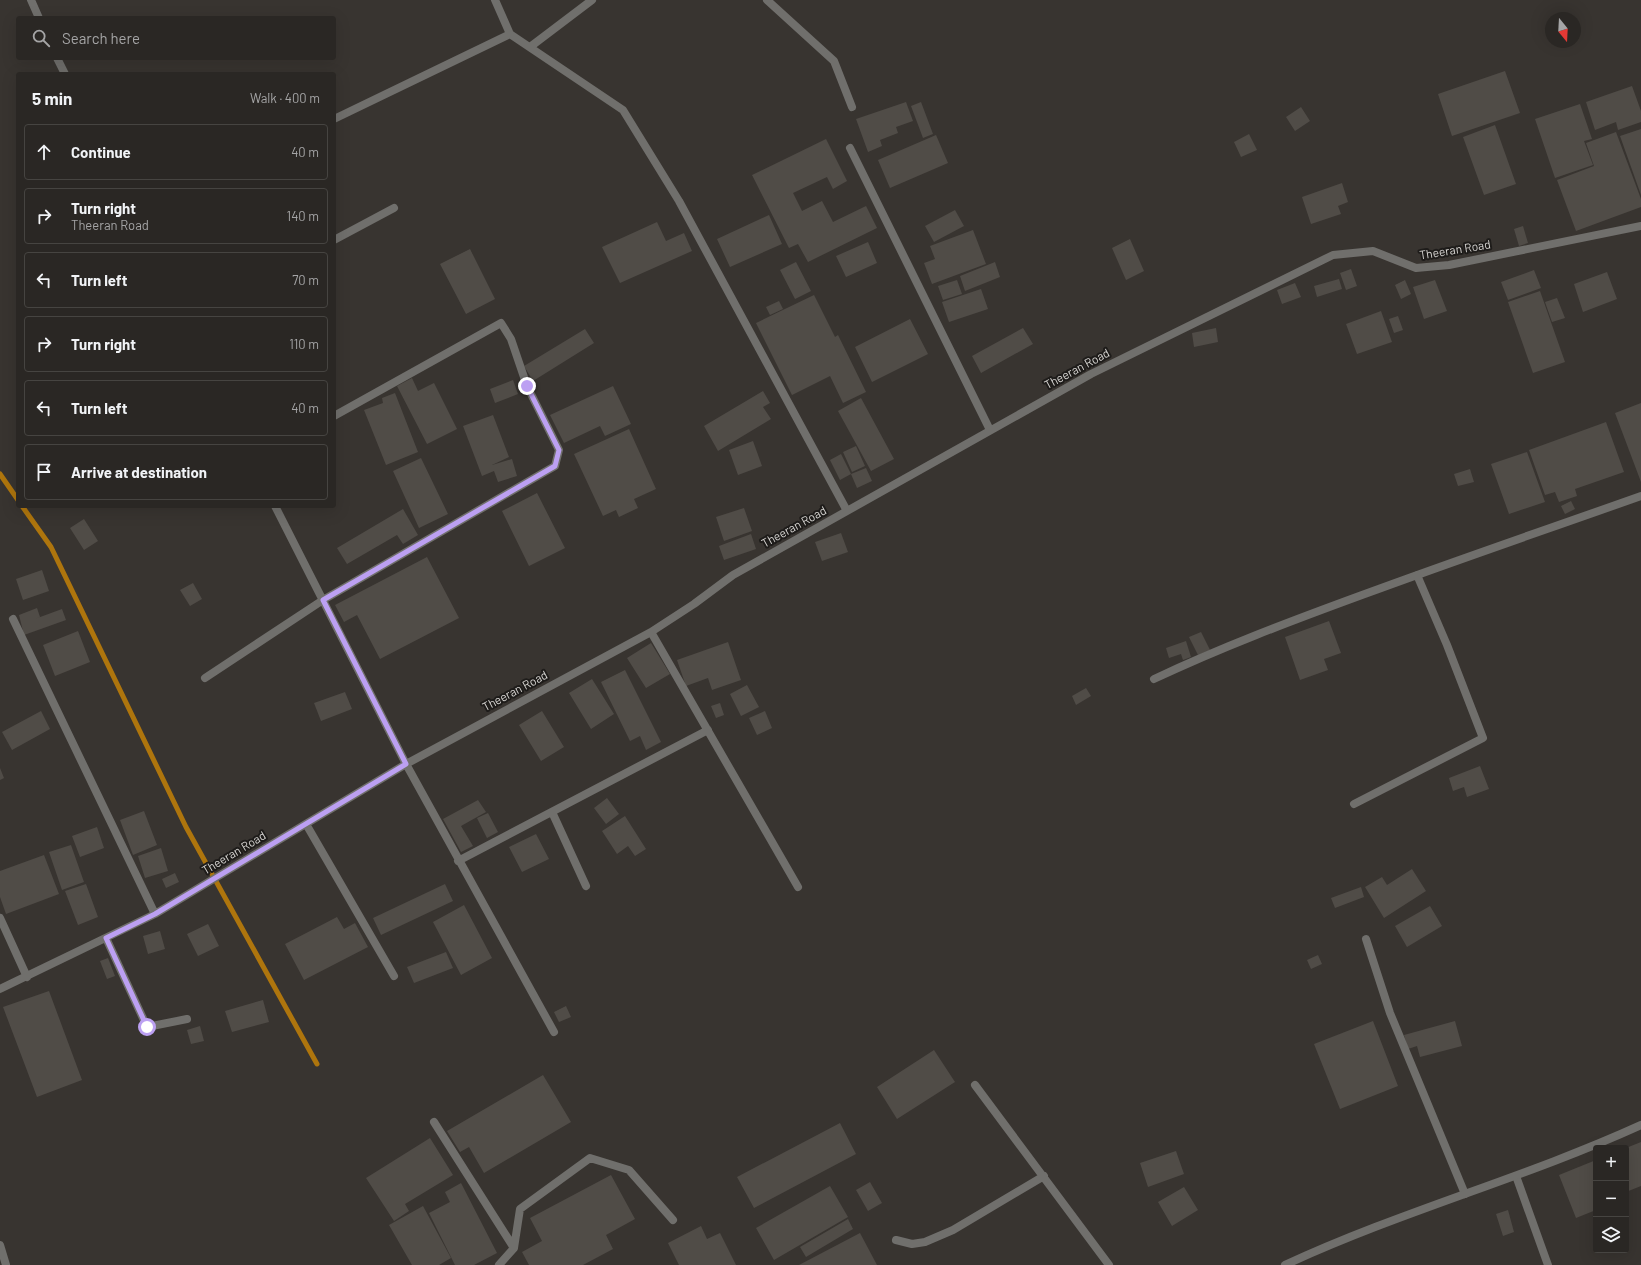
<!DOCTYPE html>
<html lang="en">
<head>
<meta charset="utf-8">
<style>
  :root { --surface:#2a2724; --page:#363331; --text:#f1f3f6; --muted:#a5a5a6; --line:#464441 }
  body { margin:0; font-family:Barlow,sans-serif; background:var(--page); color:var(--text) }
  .controls { position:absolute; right:12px; bottom:12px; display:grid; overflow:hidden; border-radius:4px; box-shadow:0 4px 16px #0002 }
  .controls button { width:36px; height:36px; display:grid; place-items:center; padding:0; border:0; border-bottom:1px solid var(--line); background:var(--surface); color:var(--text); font:20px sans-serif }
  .compass { position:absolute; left:1545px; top:12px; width:36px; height:36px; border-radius:50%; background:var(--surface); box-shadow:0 4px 16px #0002; rotate:162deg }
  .stop { position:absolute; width:12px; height:12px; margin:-9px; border:3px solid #bca0f2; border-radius:50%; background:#fff }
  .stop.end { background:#bca0f2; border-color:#fff; box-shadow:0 1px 4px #0008 }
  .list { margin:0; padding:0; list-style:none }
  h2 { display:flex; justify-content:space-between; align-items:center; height:52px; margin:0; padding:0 16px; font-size:17px }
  h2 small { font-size:13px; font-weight:400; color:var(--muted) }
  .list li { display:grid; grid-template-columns:26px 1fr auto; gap:12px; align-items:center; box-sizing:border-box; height:56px; margin:0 8px 8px; padding:0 8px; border:1px solid var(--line); border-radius:4px }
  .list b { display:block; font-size:15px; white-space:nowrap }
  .list p { margin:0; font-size:13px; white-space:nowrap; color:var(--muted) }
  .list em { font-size:13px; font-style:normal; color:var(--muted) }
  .icon { flex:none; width:22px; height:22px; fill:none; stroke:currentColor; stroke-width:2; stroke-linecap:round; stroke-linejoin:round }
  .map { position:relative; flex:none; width:1641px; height:1265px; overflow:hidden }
  .search { position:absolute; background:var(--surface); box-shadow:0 4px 16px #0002; left:16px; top:16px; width:320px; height:44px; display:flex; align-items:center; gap:10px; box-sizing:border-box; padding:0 14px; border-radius:4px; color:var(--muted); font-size:15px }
  .panel { position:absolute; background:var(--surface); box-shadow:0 4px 16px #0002; left:16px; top:72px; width:320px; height:436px; border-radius:4px }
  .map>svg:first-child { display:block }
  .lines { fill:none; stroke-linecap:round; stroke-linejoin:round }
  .stream { stroke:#ae750d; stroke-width:5 }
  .building { fill:#504c47 }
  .minor { stroke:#706f6c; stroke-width:8 }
  .tertiary { stroke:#706f6c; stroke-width:8 }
  .route { stroke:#bca0f2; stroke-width:5 }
  .labels { text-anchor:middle; stroke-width:4; stroke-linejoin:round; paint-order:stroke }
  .street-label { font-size:12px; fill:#d6d4d1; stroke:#1e1c1a }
</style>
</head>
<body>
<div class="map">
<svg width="1641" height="1265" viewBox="0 0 1641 1265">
  <rect width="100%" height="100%" fill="#383430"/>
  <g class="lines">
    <!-- stream -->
    <path class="stream" d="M0,474L18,500
      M22,506L51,547L186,827L317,1064"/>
  </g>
  <!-- building -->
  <path class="building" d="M1505,71L1520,113L1452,136L1438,94Z
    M1632,86L1641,111V122L1618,130L1616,122L1595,130L1586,102Z
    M906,102L913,121L896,127L898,133L880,140L882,146L868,152L856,119Z
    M921,102L933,134L923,138L911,106Z
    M1580,104L1592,139L1584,141L1593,165L1555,178L1535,119Z
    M1301,107L1310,121L1295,131L1286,117Z
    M1495,125L1516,184L1484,195L1463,137Z
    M1641,129V195L1620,136Z
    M1616,132L1641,199V207L1576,231L1557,180L1594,166L1586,143Z
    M1249,134L1257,150L1241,157L1234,142Z
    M936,135L948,163L890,188L878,160Z
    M826,139L847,181L833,189L827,177L793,193L802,211L822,201L833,222L866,206L877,228L808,262L798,244L789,248L752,175Z
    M1342,183L1348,202L1338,206L1341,214L1311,224L1302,197Z
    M955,210L964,226L934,242L925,226Z
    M769,215L782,244L730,267L717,239Z
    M657,222L666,241L684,233L692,251L620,283L602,247Z
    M1523,226L1528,243L1519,246L1514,229Z
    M973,230L986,264L932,284L924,263L935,259L930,246Z
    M1130,239L1144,271L1126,280L1112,248Z
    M868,242L877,263L846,277L836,256Z
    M470,249L495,299L466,314L440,264Z
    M796,262L811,291L795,299L780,270Z
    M995,262L1000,277L965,291L960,276Z
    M1351,269L1357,286L1346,290L1340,273Z
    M1534,270L1541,288L1508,300L1501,282Z
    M1607,272L1617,299L1583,312L1574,284Z
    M1339,279L1342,289L1317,297L1314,286Z
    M957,280L962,294L943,300L938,286Z
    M1405,280L1411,294L1401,299L1395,285Z
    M1435,280L1447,311L1424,319L1413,287Z
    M1295,283L1301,297L1282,304L1277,290Z
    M981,289L988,309L949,322L942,302Z
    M1540,291L1565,362L1533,373L1508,302Z
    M814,295L835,337L838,335L866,392L843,403L830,376L792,395L756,323Z
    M1557,298L1565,318L1552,322L1545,302Z
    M779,301L783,309L770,315L766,307Z
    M1381,311L1392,342L1357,354L1346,324Z
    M1398,316L1403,330L1394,333L1389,319Z
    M910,319L928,354L872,382L855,347Z
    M1023,328L1033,344L981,373L972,356Z
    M1216,328L1218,342L1194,347L1192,333Z
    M585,329L594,343L533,381L524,366Z
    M412,378L418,391L434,383L457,429L427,444L397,386Z
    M513,380L518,394L495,403L490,389Z
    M613,386L631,424L605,436L600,426L564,443L550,415Z
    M763,391L770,403L763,407L771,419L718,451L704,426Z
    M395,393L418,452L386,465L364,410L383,403L382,398Z
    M861,398L894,459L871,471L838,411Z
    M1641,403V482L1615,413Z
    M493,415L509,457L492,465L512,459L517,476L498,482L494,471L482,476L463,426Z
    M1606,422L1624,472L1575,489L1577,496L1559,502L1555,492L1545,495L1529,450Z
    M629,429L656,489L634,499L638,508L619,517L616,510L603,516L574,454Z
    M753,441L762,466L738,475L729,450Z
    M856,446L865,466L852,472L843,452Z
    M1527,452L1545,502L1509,514L1491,464Z
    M841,454L851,474L840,480L830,460Z
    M421,458L448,514L419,528L393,471Z
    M866,468L872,481L857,488L851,474Z
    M1470,469L1474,482L1458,486L1454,474Z
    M537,493L565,548L529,566L502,511Z
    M1571,501L1575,509L1565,514L1561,506Z
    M744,508L752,531L724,541L716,517Z
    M403,509L418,535L403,544L397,535L347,564L337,548Z
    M84,519L98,541L84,550L70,528Z
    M841,533L848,552L822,561L815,542Z
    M751,534L756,549L724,560L719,546Z
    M427,557L459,618L380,659L357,615L344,622L335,605Z
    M42,570L49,591L23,600L16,579Z
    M193,583L202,599L190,606L180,590Z
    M37,608L40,617L32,620L62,609L66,620L24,635L19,615Z
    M1329,621L1341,653L1324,659L1328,670L1300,680L1285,637Z
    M78,631L90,662L55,676L43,645Z
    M1201,632L1210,650L1198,655L1189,637Z
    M1186,641L1191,657L1183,660L1181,654L1169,658L1166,648Z
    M728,642L741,680L712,690L708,678L686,686L677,660Z
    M651,643L670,674L646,688L627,658Z
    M625,670L661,742L646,750L640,736L630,741L601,682Z
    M592,679L614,714L591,729L569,693Z
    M747,685L759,707L741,716L730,694Z
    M1086,688L1091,696L1076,705L1072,696Z
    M345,692L352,709L321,721L314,703Z
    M720,703L724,715L716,718L711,706Z
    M41,711L50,729L12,750L2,732Z
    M542,711L564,747L541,761L519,725Z
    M765,711L772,728L757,735L749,718Z
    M1480,766L1489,789L1467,797L1464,787L1453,791L1449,778Z
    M0,768L4,778L0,780Z
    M607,798L619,814L606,824L594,808Z
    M478,800L486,812L461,826L473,846L461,852L443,819Z
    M144,811L157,845L133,855L120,820Z
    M488,813L498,832L487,838L477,818Z
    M625,816L646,849L635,856L628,846L617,854L602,831Z
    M97,827L104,848L80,857L72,836Z
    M536,834L549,859L522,872L509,847Z
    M71,845L84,882L62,890L49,852Z
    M161,848L168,871L145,878L138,856Z
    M44,855L59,894L6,914L0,897V871Z
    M1412,869L1426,891L1384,918L1365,887L1382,877L1387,885Z
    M175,873L179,882L166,888L162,879Z
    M86,884L98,917L78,925L65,891Z
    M445,884L453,901L381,935L373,918Z
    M1361,887L1364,897L1335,908L1331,898Z
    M464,905L492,958L461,975L433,922Z
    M1430,906L1442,926L1407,947L1395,926Z
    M337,917L344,929L355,923L368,947L304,980L285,944Z
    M208,924L219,946L198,956L187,934Z
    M160,931L165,949L148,954L143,936Z
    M446,952L453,968L414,983L407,967Z
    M1318,955L1322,964L1311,969L1307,960Z
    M108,958L115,976L107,979L100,961Z
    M49,991L82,1080L37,1097L3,1007Z
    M263,1000L269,1022L232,1032L225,1011Z
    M566,1006L571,1017L559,1022L554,1012Z
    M1373,1021L1398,1086L1340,1109L1314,1044Z
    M1455,1021L1462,1046L1420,1057L1417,1046L1408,1049L1404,1035Z
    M200,1026L204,1041L191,1044L187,1030Z
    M934,1050L955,1082L897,1119L877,1087Z
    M543,1075L571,1122L484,1173L469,1147L460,1152L447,1131Z
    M840,1123L856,1154L754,1208L737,1177Z
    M430,1138L453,1175L405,1204L409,1211L394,1221L366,1178Z
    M1641,1142V1186L1626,1192V1148Z
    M1176,1151L1184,1174L1148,1187L1140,1163Z
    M1596,1160V1210L1576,1218L1559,1175Z
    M611,1175L635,1219L606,1235L613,1249L583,1265H529L522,1252L542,1241L530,1218Z
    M870,1182L882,1203L868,1211L856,1190Z
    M461,1183L497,1253L474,1265H455L429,1213L450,1202L445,1192Z
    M830,1186L848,1217L774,1260L756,1228Z
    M1184,1187L1198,1210L1172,1226L1158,1202Z
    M423,1206L451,1258L439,1265H412L389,1225Z
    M1508,1210L1514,1232L1503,1236L1496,1214Z
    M848,1219L853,1229L806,1257L800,1247Z
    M701,1226L707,1239L720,1233L736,1265H679L668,1243Z
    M860,1233L877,1265H799Z"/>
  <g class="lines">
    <!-- minor -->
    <path class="minor" d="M31,0L39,18
      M495,0L510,34
      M767,0L834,61L852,107
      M530,47L592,0
      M57,58L65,74
      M334,119L510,34L623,110L679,201L847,511
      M850,148L990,430
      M334,240L394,208
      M275,506L406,764L554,1032
      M13,619L155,914
      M651,632L798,887
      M205,678L323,600L555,466L559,450L527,386L511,339L501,323L334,416
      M1154,679C1222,647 1291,621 1362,595C1454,561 1548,529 1641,496
      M1354,804L1483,738L1447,645L1417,575
      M552,812L586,886
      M306,824L394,976
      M458,861L708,730
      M0,918L27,977
      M106,938L147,1027L187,1019
      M1366,939L1390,1013L1465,1194
      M0,989L155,914L406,764L651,632L694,604L733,575L1091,374L1333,255L1373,251L1416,268L1449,265L1641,226
      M975,1085L1109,1265
      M434,1122L514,1248L499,1265
      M1516,1176L1548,1265
      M896,1240L912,1244L925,1242L953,1230L1044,1176
      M0,1245L6,1265
      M514,1248L520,1209L590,1158L629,1170L673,1220"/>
    <!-- tertiary -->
    <path class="tertiary" d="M1285,1265C1401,1211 1525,1178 1641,1125"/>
  </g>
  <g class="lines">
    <!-- route -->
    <path class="route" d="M147,1027L106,938L155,914L406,764L323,600L555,466L559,450L527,386"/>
  </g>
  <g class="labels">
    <!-- street labels -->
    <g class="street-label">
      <text transform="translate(1455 250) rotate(-9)" y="4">Theeran Road</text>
      <text transform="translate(1077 369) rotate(-28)" y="4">Theeran Road</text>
      <text transform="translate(794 527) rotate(-29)" y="4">Theeran Road</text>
      <text transform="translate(515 691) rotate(-28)" y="4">Theeran Road</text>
      <text transform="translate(234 853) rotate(-31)" y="4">Theeran Road</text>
    </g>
  </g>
</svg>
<div class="controls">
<button>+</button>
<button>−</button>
<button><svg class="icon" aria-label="layers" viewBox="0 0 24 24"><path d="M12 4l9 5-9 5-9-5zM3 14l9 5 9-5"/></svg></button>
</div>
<svg class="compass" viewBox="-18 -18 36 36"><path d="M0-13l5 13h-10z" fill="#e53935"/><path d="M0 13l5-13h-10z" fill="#a5a5a6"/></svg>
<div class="stop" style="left:147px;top:1027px"></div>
<div class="stop end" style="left:527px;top:386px"></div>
<div class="search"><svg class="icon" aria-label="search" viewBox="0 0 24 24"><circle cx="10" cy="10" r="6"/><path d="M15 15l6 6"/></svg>Search here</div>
<section class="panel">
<h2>5 min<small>Walk · 400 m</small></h2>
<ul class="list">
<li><svg class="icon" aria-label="ahead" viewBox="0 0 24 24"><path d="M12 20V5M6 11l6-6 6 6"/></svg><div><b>Continue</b></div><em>40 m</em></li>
<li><svg class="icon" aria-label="right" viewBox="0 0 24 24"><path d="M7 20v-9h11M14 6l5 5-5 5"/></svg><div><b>Turn right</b><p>Theeran Road</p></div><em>140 m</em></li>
<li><svg class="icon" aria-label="left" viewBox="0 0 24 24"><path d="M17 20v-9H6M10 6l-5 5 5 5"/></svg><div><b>Turn left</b></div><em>70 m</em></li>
<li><svg class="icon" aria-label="right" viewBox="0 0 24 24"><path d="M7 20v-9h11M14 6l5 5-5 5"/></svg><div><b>Turn right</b></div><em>110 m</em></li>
<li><svg class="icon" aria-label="left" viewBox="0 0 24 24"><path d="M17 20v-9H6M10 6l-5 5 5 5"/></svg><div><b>Turn left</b></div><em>40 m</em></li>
<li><svg class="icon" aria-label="arrive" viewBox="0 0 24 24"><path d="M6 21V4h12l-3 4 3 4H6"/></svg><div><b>Arrive at destination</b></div></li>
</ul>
</section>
</div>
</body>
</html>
